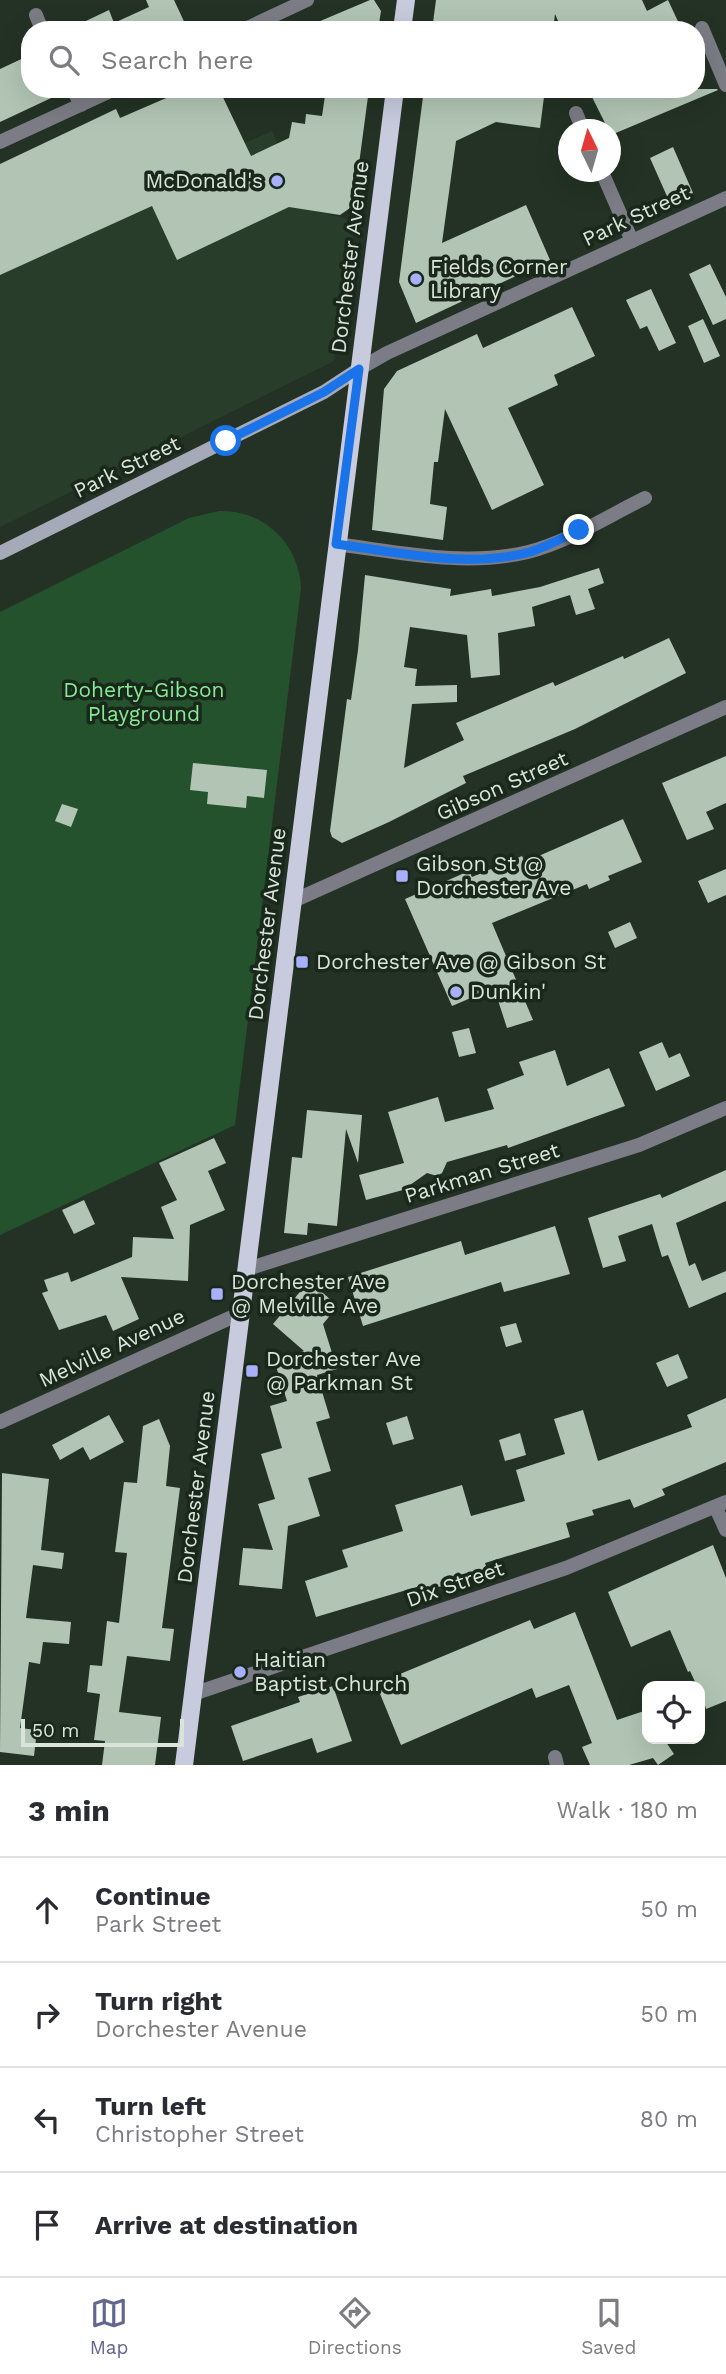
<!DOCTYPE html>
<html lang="en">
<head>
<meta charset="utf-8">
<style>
  :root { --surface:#fff; --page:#f7f7f7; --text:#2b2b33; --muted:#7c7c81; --line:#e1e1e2; --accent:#63678d }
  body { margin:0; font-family:"Work Sans",sans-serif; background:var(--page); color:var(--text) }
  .controls { position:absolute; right:21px; bottom:21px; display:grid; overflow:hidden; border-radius:14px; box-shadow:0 7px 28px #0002 }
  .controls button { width:63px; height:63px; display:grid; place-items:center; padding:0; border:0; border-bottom:2px solid var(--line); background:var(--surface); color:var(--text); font:35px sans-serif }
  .compass { position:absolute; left:558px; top:119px; width:63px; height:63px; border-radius:50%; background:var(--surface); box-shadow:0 7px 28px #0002; rotate:355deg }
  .scale { position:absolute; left:21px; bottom:18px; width:163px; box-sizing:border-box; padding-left:7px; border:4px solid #dae4db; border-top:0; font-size:19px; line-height:24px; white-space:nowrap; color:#dae4db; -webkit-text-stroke:5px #19281b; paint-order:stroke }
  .stop { position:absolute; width:21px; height:21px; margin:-16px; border:5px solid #1a73e8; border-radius:50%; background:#fff }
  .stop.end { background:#1a73e8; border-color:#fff; box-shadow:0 2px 7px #0008 }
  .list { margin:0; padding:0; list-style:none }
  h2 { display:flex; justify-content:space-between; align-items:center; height:91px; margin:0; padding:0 28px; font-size:30px }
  h2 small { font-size:23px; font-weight:400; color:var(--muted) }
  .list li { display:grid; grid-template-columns:46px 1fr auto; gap:21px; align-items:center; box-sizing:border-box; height:105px; padding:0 28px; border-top:2px solid var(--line) }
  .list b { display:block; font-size:26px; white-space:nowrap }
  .list p { margin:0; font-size:23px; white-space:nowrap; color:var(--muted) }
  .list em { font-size:23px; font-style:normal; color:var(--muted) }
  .icon { flex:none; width:38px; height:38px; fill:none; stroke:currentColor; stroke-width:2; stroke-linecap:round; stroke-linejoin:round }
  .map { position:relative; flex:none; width:726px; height:1765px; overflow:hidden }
  .search { position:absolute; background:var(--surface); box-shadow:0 7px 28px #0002; left:21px; right:21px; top:21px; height:77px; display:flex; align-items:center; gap:18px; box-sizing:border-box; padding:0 24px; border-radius:28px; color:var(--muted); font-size:26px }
  .sheet { height:511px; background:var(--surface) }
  nav { display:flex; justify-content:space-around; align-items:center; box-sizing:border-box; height:98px; border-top:2px solid var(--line); background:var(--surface); font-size:19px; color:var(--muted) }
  nav a { display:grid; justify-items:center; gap:4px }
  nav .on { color:var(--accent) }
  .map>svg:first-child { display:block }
  .built { fill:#293d2b }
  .green { fill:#24522c }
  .building { fill:#b2c5b4 }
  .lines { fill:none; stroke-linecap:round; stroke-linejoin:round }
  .minor { stroke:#7b7c85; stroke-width:14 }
  .tertiary { stroke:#7b7c85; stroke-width:14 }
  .secondary { stroke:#a6a9b8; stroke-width:14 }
  .primary { stroke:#c8cbde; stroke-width:18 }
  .route { stroke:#1a73e8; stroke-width:9 }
  .poi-dot { fill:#a8b0fc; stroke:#19281b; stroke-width:2.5 }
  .labels { text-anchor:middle; stroke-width:7; stroke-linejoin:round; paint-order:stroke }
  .poi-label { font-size:21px; fill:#dae4db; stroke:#19281b; text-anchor:start }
  .street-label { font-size:21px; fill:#dae4db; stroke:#19281b }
  .park-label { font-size:21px; fill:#84eb94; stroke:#19281b }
</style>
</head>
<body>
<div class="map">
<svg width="726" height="1765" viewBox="0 0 726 1765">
  <rect width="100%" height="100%" fill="#233225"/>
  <!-- built -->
  <path class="built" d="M120,114L152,185L272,131L307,209L355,221L334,361L0,527V169Z"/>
  <!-- green -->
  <path class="green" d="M219,511C264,510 299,543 301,588L235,1125L0,1235V612L189,518Z"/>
  <!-- building -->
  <path class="building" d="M146,0H174L188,30H67L109,10L114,23L149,7Z
    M370,0H374L381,11L378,30H299Z
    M436,0H642L647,11L668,0L682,30H562L555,14L553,30H432Z
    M30,55V89H63L64,92L0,122V69Z
    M187,89H219L251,156L289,138L292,122L305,124L306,114L322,116L326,89H369L359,164L355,163L350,208L340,215L289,207L177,260L152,206L0,275V164L116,109L120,118Z
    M424,89H545L540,128L496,122L456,141L442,243L526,205L550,260L416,323L399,282Z
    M588,89H717L718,90L611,135Z
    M673,147L693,193L670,203L650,158Z
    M710,264L726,297V319L713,325L689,274Z
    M651,289L676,343L659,351L647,326L640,329L626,300Z
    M572,307L595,356L554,375L558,385L508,408L544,485L492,510L445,409L438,462H434L430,504L447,507L443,540L372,530L384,389L397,371L477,334L483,348Z
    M703,319L720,356L704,363L688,326Z
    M599,568L604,583L588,589L595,609L576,615L570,595L532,607L535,626L498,633L500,675L471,678L467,635L410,627L404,667L417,669L415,686L457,685V702L412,704L404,768L464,740L456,723L553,682L555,686L623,656L624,659L669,638L686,673L575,729L463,776L466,783L389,822L342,843L332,837L330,831L347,699L351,700L358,650L365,575L451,589L450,596L491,589L492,596L540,587Z
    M726,756V803L706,812L714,829L687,840L662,783Z
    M193,763L267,770L264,798L247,796L246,808L207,804L208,792L190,790Z
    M62,804L78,809L71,827L55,821Z
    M623,819L642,862L608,876L610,880L589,889L587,884L492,923L533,1020L507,1028L494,988L452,1006L405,899L469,871L472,877L522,856L525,862Z
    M726,869V895L708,903L698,881Z
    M630,922L637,938L615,948L608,932Z
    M469,1028L476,1053L459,1057L452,1032Z
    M662,1042L669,1058L680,1053L690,1076L656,1091L639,1052Z
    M555,1050L567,1086L609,1068L625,1106L508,1148L507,1145L447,1162L442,1173L437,1176L427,1173L403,1190L366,1200L359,1175L404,1163L388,1112L438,1097L445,1122L494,1109L487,1089L524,1075L519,1062Z
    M307,1110L362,1115L358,1163L346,1129L337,1226L308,1223L307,1235L284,1233L292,1157L302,1158Z
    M214,1138L226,1163L208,1171L225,1210L190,1225L188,1281L121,1277L139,1319L113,1331L106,1315L59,1330L42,1293L48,1291L44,1280L68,1272L71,1282L132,1257L133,1237L174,1239L161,1207L177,1200L159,1163Z
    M726,1170V1201L676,1223L689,1266L695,1263L702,1281L726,1271V1292L689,1308L668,1255L662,1257L652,1224L618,1236L626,1261L603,1268L588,1218L660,1194L662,1198Z
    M84,1200L95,1224L74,1234L62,1210Z
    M555,1226L570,1274L504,1292L501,1282L363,1326L348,1277L461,1241L465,1255Z
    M309,1281L338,1306L323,1324L337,1369L317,1375L330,1418L316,1422L331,1471L308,1478L320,1516L288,1526L282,1589L239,1585L243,1548L273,1550L258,1504L275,1499L261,1454L282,1448L270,1406L287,1401L274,1360L304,1351L273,1324Z
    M516,1323L522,1342L506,1347L500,1327Z
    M678,1354L688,1378L667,1387L656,1363Z
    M726,1398V1462L662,1489L665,1495L634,1508L630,1499L592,1510L594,1515L566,1523L570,1537L485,1563L488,1572L422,1592L420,1586L316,1617L305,1581L348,1567L342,1550L403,1531L395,1505L462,1485L471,1516L525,1501L516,1470L565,1454L554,1419L583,1410L598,1461L692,1427L687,1415Z
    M109,1415L124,1442L90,1460L83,1447L60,1460L52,1445Z
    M407,1416L414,1439L393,1445L386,1423Z
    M159,1419L170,1446L166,1486L180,1488L162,1628L174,1629L170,1661L127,1656L119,1712L161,1717L155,1765H102L105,1741L94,1740L100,1694L87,1692L90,1665L102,1666L107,1621L119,1623L127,1553L115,1552L124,1482L137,1483L143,1426Z
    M520,1433L526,1455L505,1461L499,1440Z
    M2,1473L49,1479L41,1550L64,1553L62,1569L33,1565L26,1618L71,1622L69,1644L43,1642L40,1664L29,1662L20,1728L37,1730L34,1756L0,1752Z
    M713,1545L726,1578V1701L706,1709L700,1686H697L690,1671L688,1672L670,1630L631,1647L608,1592Z
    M575,1612L617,1720L647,1710V1739H664L674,1754L658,1765L653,1758L629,1765H590L582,1747L592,1743L569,1685L536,1698L532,1688L401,1745L376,1684L530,1620L534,1629Z
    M333,1686L352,1741L317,1753L312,1738L243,1761L231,1726L300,1702L298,1697Z"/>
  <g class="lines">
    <!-- minor -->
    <path class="minor" d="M36,15L42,30
      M702,28L726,85
      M243,30L307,0
      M73,89L81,105
      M576,113L583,130
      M0,142L115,89
      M602,172L632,241
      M336,544C399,552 465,567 528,552C568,542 608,516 645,498
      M716,1508L726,1530
      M193,1694L566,1568L726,1502
      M555,1757L557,1765"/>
    <!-- tertiary -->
    <path class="tertiary" d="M359,369L387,353L726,198
      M293,901L726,707
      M247,1269L639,1145L726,1108
      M0,1422L241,1313"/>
    <!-- secondary -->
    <path class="secondary" d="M0,553L324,392L359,369"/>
    <!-- primary -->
    <path class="primary" d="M402,30L406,0
      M184,1765L395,89"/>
  </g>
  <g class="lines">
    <!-- route -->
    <path class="route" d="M226,441L324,392L359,369L336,544C399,552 467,569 530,552C546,547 563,538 579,530"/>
  </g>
  <!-- markers -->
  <g class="poi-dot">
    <circle cx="277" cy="181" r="7"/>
    <circle cx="416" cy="279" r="7"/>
    <rect x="395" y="869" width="14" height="14" rx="3.5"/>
    <rect x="295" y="955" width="14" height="14" rx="3.5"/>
    <circle cx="456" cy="992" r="7"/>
    <rect x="210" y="1287" width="14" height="14" rx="3.5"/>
    <rect x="245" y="1364" width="14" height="14" rx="3.5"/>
    <circle cx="240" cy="1672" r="7"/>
  </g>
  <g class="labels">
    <!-- poi labels -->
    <g class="poi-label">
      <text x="263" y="188" text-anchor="end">McDonald's</text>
      <text x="430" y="274">Fields Corner<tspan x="430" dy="24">Library</tspan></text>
      <text x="416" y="871">Gibson St @<tspan x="416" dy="24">Dorchester Ave</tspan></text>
      <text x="316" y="969">Dorchester Ave @ Gibson St</text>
      <text x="470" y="999">Dunkin'</text>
      <text x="231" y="1289">Dorchester Ave<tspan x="231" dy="24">@ Melville Ave</tspan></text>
      <text x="266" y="1366">Dorchester Ave<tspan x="266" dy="24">@ Parkman St</tspan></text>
      <text x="254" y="1667">Haitian<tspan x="254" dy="24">Baptist Church</tspan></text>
    </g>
    <!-- street labels -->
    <g class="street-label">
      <text transform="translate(636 216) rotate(-25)" y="7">Park Street</text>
      <text transform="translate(350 257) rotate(-83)" y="7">Dorchester Avenue</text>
      <text transform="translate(127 467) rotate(-26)" y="7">Park Street</text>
      <text transform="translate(502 786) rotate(-24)" y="7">Gibson Street</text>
      <text transform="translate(267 924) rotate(-83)" y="7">Dorchester Avenue</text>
      <text transform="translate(482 1173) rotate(-17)" y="7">Parkman Street</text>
      <text transform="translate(112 1348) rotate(-25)" y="7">Melville Avenue</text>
      <text transform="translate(196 1487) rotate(-83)" y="7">Dorchester Avenue</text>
      <text transform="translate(455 1584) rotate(-19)" y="7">Dix Street</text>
    </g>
    <!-- park labels -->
    <g class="park-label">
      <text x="144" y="697">Doherty-Gibson<tspan x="144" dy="24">Playground</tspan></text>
    </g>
  </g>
</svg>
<div class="controls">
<button><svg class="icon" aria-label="locate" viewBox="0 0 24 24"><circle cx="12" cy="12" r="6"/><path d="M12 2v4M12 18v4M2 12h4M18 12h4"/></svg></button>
</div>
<svg class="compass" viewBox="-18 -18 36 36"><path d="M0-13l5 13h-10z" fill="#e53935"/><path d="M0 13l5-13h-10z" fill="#7c7c81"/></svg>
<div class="scale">50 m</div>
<div class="stop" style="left:226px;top:441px"></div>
<div class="stop end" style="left:579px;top:530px"></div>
<div class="search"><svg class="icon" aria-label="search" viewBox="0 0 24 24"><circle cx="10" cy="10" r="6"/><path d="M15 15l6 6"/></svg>Search here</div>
</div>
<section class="sheet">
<h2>3 min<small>Walk · 180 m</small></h2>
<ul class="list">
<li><svg class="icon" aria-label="ahead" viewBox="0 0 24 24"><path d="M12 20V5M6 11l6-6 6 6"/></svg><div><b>Continue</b><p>Park Street</p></div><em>50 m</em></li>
<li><svg class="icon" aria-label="right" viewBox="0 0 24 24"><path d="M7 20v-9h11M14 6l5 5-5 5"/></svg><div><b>Turn right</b><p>Dorchester Avenue</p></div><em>50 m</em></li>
<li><svg class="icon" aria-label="left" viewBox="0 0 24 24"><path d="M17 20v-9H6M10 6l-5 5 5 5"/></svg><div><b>Turn left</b><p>Christopher Street</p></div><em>80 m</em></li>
<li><svg class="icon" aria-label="arrive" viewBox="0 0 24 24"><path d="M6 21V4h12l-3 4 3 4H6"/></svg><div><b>Arrive at destination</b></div></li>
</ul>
</section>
<nav>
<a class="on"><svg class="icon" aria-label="map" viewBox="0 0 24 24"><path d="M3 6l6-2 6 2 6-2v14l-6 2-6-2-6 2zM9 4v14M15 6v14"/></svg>Map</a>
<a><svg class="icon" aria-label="directions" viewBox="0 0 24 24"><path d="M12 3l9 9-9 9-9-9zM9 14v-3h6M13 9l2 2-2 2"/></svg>Directions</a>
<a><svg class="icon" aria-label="saved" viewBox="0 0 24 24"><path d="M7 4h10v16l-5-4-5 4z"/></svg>Saved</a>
</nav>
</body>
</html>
